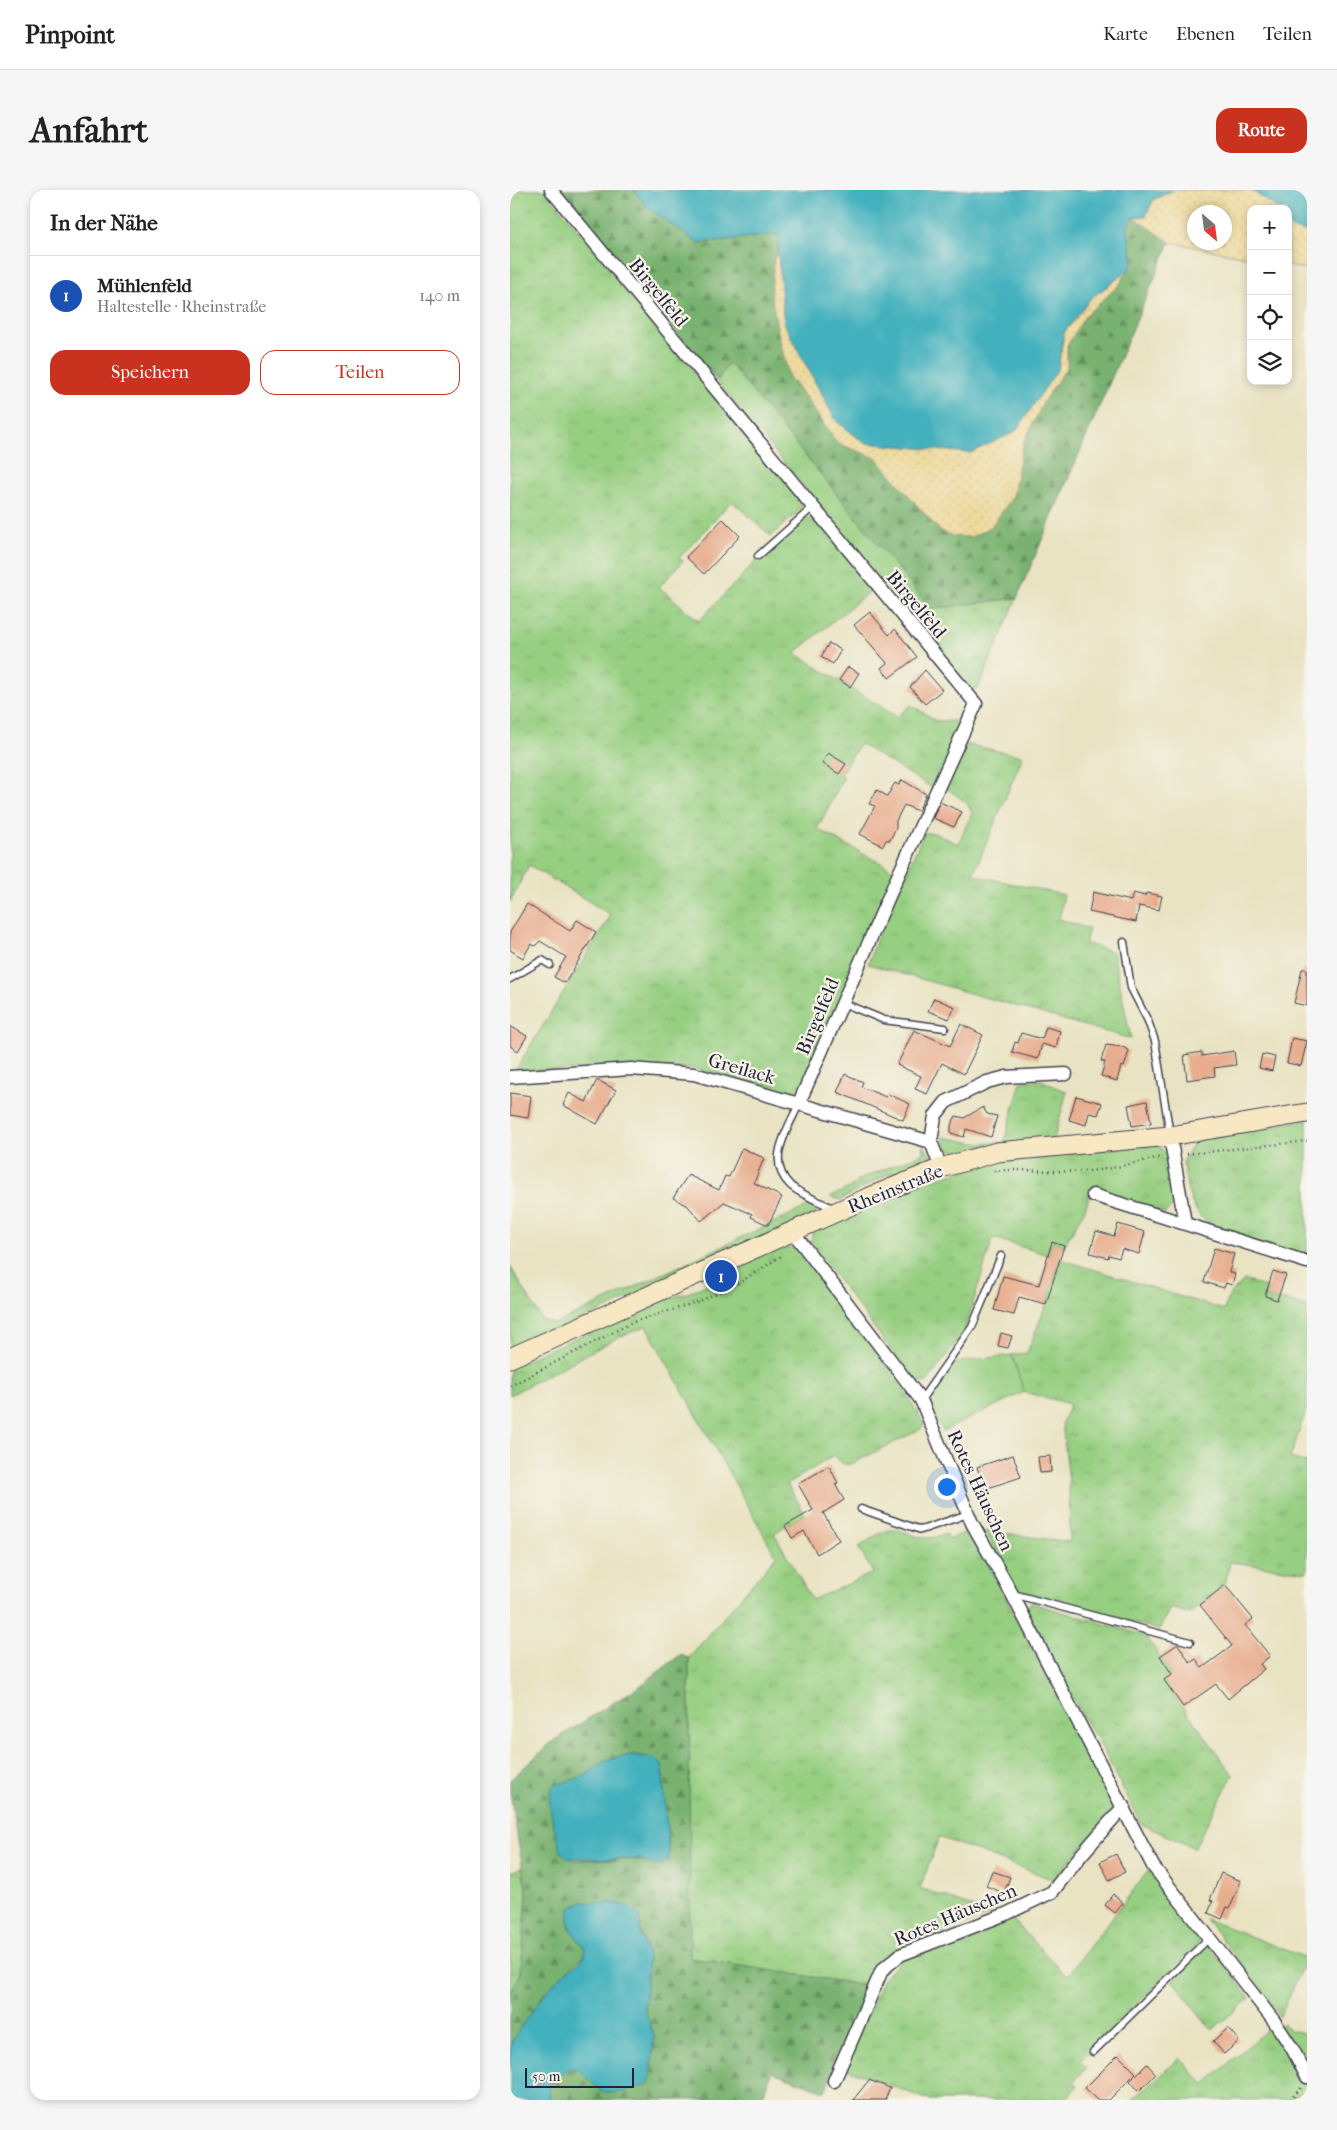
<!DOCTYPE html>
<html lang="de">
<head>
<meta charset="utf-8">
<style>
  :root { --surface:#fff; --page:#f6f6f6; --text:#222; --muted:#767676; --line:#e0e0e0; --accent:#c8321e }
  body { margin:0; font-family:"IM FELL French Canon",serif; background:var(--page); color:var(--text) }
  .controls { position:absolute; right:15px; top:15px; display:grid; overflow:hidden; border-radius:10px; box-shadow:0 2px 8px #0003 }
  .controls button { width:45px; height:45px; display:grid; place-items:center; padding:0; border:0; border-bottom:1px solid var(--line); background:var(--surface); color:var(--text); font:25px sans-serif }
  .compass { position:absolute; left:677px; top:15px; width:45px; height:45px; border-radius:50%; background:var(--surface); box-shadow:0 2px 8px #0003; rotate:152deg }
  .scale { position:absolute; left:15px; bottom:12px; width:109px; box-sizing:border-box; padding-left:5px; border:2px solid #22223b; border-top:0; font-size:14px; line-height:18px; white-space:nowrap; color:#22223b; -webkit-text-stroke:4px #f7f3e8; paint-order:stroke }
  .you { position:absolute; left:436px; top:1296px; width:18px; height:18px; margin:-12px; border:4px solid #fff; border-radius:50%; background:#1a73e8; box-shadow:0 0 0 8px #1a73e833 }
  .badge { display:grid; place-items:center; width:32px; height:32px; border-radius:50%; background:var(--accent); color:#fff; font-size:16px; font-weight:700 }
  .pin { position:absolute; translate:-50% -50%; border:2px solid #fff; box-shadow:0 1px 5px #0006 }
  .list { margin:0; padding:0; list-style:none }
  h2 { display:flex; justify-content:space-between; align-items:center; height:65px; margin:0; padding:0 20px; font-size:21px }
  h2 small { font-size:16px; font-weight:400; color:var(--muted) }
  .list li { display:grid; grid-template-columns:32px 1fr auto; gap:15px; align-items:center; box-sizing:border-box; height:80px; padding:0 20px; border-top:1px solid var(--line) }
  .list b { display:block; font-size:19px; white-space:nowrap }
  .list p { margin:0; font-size:16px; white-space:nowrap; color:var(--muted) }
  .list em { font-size:16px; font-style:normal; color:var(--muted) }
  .actions { display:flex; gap:10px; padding:15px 20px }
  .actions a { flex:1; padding:11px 0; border:1px solid var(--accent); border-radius:15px; text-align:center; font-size:18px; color:var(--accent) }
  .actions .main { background:var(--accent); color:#fff }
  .icon { flex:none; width:28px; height:28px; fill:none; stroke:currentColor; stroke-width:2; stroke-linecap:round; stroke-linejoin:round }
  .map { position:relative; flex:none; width:797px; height:1910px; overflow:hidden; border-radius:15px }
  header { display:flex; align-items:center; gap:30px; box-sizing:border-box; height:70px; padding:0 25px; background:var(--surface); border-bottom:1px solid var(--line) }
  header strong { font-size:24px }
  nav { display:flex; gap:28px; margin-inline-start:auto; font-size:18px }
  .intro { display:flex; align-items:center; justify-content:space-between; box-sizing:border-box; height:120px; padding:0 30px }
  h1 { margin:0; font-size:35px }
  .button { padding:12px 22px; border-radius:15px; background:var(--accent); color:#fff; font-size:18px; font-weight:700 }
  main { display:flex; gap:30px; padding:0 30px }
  aside { flex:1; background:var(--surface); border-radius:15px; box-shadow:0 2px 8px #0003 }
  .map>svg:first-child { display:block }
  .grass { fill:url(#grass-tufts); stroke:#5c785e }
  .forest { fill:url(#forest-firs); stroke:#4e6a56; fill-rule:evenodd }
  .sand { fill:url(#sand-dots); stroke:#887e6c; fill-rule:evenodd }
  .garden { fill:#97cf82; stroke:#5c785e }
  .water { fill:#42b1bd; stroke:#326a7c }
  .building { fill:#e8ad8e }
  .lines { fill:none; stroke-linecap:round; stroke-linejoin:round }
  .service-casing { stroke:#403f4f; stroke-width:9 }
  .minor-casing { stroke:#403f4f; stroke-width:15 }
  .secondary-casing { stroke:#403f4f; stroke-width:21 }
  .path { stroke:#403f4f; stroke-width:2.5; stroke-dasharray:1 4; stroke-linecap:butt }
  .service { stroke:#fff; stroke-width:6 }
  .minor { stroke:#fff; stroke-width:12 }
  .secondary { stroke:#f7e8c3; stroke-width:19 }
  .labels { text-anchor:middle; stroke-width:4.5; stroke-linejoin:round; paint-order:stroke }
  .street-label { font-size:19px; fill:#22223b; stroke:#f7f3e8 }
</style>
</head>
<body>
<header>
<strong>Pinpoint</strong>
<nav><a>Karte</a><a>Ebenen</a><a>Teilen</a></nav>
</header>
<div class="intro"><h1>Anfahrt</h1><a class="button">Route</a></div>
<main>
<aside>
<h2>In der Nähe<small></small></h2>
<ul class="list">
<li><span class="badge" style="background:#1a4fb4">1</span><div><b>Mühlenfeld</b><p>Haltestelle · Rheinstraße</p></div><em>140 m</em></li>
</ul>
<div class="actions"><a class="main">Speichern</a><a>Teilen</a></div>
</aside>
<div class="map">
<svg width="797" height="1910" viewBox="0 0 797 1910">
  <defs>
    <pattern id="grass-tufts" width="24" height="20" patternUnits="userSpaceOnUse" patternTransform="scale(1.25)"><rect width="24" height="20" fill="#97cf82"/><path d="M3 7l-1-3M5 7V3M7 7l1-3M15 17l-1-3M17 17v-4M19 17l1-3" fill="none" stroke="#82b171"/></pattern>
    <pattern id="forest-firs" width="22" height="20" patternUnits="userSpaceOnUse" patternTransform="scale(1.25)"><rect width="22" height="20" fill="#79b270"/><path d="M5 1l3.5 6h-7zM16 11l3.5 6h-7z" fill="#63905d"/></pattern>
    <pattern id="sand-dots" width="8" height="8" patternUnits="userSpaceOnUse" patternTransform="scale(1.25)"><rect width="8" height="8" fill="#eeda9e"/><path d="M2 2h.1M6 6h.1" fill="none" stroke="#ccbb89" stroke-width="1.8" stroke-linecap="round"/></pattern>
  </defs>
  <rect width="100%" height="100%" fill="#f7f3e8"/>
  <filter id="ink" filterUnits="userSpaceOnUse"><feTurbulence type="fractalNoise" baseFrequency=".02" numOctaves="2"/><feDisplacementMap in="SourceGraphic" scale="10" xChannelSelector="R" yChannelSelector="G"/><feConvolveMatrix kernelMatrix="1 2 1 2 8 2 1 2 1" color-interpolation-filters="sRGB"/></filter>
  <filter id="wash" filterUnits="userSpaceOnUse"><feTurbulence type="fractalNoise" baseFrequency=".0096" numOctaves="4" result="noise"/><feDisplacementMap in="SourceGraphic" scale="20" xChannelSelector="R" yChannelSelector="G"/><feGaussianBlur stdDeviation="1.12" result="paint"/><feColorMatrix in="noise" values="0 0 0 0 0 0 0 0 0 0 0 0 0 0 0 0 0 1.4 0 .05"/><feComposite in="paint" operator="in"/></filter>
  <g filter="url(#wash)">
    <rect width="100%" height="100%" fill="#e9e3c3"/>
    <!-- grass -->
    <path class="grass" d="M0,0H35L293,314L290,320L261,346L222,311L169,368L173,371L149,397L189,431L248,369L294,328H304L362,399L285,463L387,527L401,515L427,531H453L424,599L350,554L330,584L334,587L307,639L385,681L288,905L183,878L5,881L101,725L19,675L0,712V638L3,633L0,631Z
      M507,408L468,499L461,500L405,432L421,419Z
      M454,554L513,566L463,685L554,705L549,729L579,739L575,753L603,762L621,849L358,774L369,743L414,643H424L448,654L462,623L457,613L435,597Z
      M530,890C540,893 546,899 557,901L544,949L451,964L437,958L433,947L470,954L494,952L511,892Z
      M797,930V1069C766,1059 713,1050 691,1027C678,1013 676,990 673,972L686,949Z
      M645,954L656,963L665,1013L655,1024L581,1001L575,1019L554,1056L542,1052L538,1065L483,1048L454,1142L417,1192L406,1193L301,1054L303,1041L400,997L483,971Z
      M413,955L422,967L416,975L378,984L331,1010L320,1007L341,997L348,990L414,963Z
      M303,1014L306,1024L0,1162V1076L32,1130L45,1134Z
      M274,1054L291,1062L394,1200L414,1234L411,1239L341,1274C332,1275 330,1272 325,1265L277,1294L295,1324L264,1343L302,1410L363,1383L348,1357C357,1352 369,1342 379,1340C400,1338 406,1355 436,1344L440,1349L460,1340L605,1617L544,1690L429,1647L410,1698L481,1724L387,1761L360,1796L179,1768V1468L266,1366L136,1136L107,1148L0,1205V1177L145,1112L178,1103L221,1084L249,1066Z
      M550,1069L714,1120L719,1106L734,1090L757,1098L755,1107L767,1111L768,1108L797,1117V1217L780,1268L797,1273V1382L720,1372L715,1395L680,1424L660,1418L649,1440L506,1399L475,1341L560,1352L559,1290L552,1233L560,1214L514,1202L502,1165L517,1163L536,1115Z
      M522,1413L636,1446L662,1484L654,1490L723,1585L684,1658L631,1634L587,1548L579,1538L515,1417Z
      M12,1677L17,1704L11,1784L0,1803V1682Z
      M639,1680L690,1744L687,1755L570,1871L577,1878L564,1891L568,1896L553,1910H419L334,1878L373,1789L393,1768L500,1727L557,1786Z
      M696,1729L796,1768L770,1827L746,1792Z
      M699,1755L740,1808L702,1840L662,1790Z
      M773,1833L780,1840L797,1844V1910H622L670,1868L694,1895L761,1836L765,1839Z"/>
    <!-- forest -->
    <path class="forest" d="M50,0H124L137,17L188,53L269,44L268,61L264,69L267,138L279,187L296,208L327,253L366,268L429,340L442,346L461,347L503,306L513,254L535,209L557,177V156L575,126L609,95L623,72L617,37L624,27L660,52L507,408L421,419L219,173L207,191Z
      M170,1465L179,1468L180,1768L360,1796L315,1901L262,1882L251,1910H40C36,1891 48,1881 66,1878L128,1897L138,1894L141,1887L144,1846L135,1820L138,1765L131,1746L129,1726L59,1736L75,1759V1765L49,1788L12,1837L0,1857V1803L11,1784L17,1704L0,1603V1590L43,1551L130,1496ZM124,1565L143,1568L152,1575L159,1664L156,1672L152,1675H143L129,1669L63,1670L43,1596L75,1586L92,1573L104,1568Z"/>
    <!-- sand -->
    <path class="sand" d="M663,0H741L769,19H741V68L660,52L624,27L636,26L643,10ZM684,22H714V52H684Z
      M778,33L782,39L797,42V79L778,76Z
      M268,61L274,134L548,179L554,143L581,108L619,80L609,95L575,126L557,156V177L535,209L513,254L503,306L481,337L461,347L442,346L429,340L366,268L327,253L296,208L279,187L267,138L261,103L264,69Z"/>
    <!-- garden -->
    <path class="garden" d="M219,173L421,419L405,432L207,191Z
      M502,1165L514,1202L433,1241L415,1209L442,1173Z"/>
    <!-- water -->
    <path class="water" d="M124,0H663L643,10L636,26L624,27L617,37L623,72L619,80L581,108L554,143L548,179L505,242L460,263L355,253L326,231L274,134L268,61L269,44L188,53L137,17Z
      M741,0H797V42L782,39L778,33V19H769Z
      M124,1565L144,1568L152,1575L159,1664L156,1672L152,1675H143L129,1669L57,1668L51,1662C48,1647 33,1609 43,1596L75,1586L92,1573L104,1568Z
      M73,1712L104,1713L120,1717L129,1726L131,1746L138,1765L135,1820L144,1846L141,1887L138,1894C126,1898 100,1908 89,1899C80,1893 75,1883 66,1878C48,1881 36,1891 40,1910H0C0,1896 0,1869 0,1856C5,1842 38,1799 49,1788C57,1780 69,1775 75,1765C80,1754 51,1743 61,1717Z"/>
    <g id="blocks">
      <!-- building -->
      <path class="building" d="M213,329L230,346L194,384L176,367Z
        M360,422L379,445L385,439L407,467L379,488L371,478L377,473L344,435Z
        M319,453L331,460L323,474L311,467Z
        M338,477L349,483L340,497L329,490Z
        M415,480L432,500L415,514L400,497Z
        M318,563L336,574L329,584L312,573Z
        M392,590L416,604L408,621L394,615L386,631V638L380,650H376L373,656L350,644L365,616L359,614L367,600L377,606L385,593L389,595Z
        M430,612L452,622L444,637L423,628Z
        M583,702L621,711L623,703L635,706L636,703L652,706L649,720L629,716L626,732L579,722Z
        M17,714L60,741L67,730L86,742L55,793L44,787L56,767L30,751L25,756L21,754L13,768L0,760V742Z
        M792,779H797V816L784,813Z
        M424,808L445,817L439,829L418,821Z
        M451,834L473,845L454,884L432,873L417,904L405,899L411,886L387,875L404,840L440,856Z
        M0,836L17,846L8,861L0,856Z
        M536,837L550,841L546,858L532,854L528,869L502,862L505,852L508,853L511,843L532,849Z
        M782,848L797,851L791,876L777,873Z
        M596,855L613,857L619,861L614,877L611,876L607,891L591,886L595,872L591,871Z
        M724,861L726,875L704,878L705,886L677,890L674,865L692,862V866Z
        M752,864L765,867L762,881L749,878Z
        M335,884L353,892L351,897L376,907L378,904L400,914L393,930L327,902Z
        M87,890L106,900L87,934L53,915L59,903L76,912Z
        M0,903L21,906L18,928L0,925Z
        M566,906L592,913L588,925L579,923L576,935L559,930Z
        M637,911L641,933L622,936L618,915Z
        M473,917L477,924L487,926L481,947L456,939L454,947L441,943V935L446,926L454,928Z
        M232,958L254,968L244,993L272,1007L258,1035L241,1027L242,1024L214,1012L191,1031L178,1016L163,1008L178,985L209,1000L215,986L219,987Z
        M608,1034L635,1042L629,1064L612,1059L609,1068L599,1065L598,1068L580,1063L586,1041L604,1046Z
        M542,1052L554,1056L536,1114L509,1107L504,1125L484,1120L493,1086L529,1095Z
        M704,1058L724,1064L719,1082L725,1084L722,1095L716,1093L714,1098L694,1092Z
        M763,1081L776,1085L767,1110L755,1106Z
        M491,1143L502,1146L498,1158L488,1156Z
        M503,1265L511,1287L475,1299L467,1277Z
        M540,1266L541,1282L530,1283L528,1267Z
        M319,1276L328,1293L325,1294L334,1310L313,1323L329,1350L307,1364L294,1341L282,1348L275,1336L303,1320L288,1294Z
        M715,1395L743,1429L735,1435L760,1466L750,1474L754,1479L718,1509L706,1494L673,1517L654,1490L662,1484L650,1466L668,1454L680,1473L686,1469L692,1478L722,1456L690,1415Z
        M606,1664L615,1682L599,1690L590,1672Z
        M482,1681L500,1687L494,1703L476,1696Z
        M711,1683L731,1691L720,1718L717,1717L712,1729L698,1723L703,1711L700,1710Z
        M603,1704L613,1713L605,1723L595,1715Z
        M718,1838L729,1851L714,1864L703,1851Z
        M608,1865L626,1883L599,1910H588L575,1898Z
        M637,1874L646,1884L629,1901L620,1891Z
        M359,1890L380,1898L375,1910H343Z"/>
    </g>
  </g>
  <g filter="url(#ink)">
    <use href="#blocks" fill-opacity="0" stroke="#403f4f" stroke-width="1"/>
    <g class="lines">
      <defs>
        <path id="service" d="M248,366L302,318
          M614,752L621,798L638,831L645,851L660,945
          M0,789L32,770L40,775
          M333,813L374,830L435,838
          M289,914C278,939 255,971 280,995C289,1004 313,1013 325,1019
          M411,1210L462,1137L491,1066
          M351,1319L411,1340L458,1324
          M503,1404L680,1452
          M583,1862L700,1747"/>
        <path id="minor" d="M41,0L466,514L383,697L289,913
          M0,887L121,879L184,884L421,952L431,978
          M660,946L675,1033
          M421,952L425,926L436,912L477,892L496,887L556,884
          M583,1005L797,1072
          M283,1042L411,1210L462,1333L502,1404L643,1676L764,1831L782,1858L797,1887
          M324,1891L372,1780L390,1765L496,1724L542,1702L572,1664L614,1616"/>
        <path id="secondary" d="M0,1168L355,1009L431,978L487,962L660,946L797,923"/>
      </defs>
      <!-- service casing -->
      <use href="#service" class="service-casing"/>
      <!-- minor casing -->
      <use href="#minor" class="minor-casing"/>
      <!-- secondary casing -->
      <use href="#secondary" class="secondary-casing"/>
      <!-- path -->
      <path class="path" d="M677,964L797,951
        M484,981C514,978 545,983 576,981C601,980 627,972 651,967
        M0,1196L123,1132L187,1112L227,1094L273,1065
        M780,1910L791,1898"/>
      <!-- service -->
      <use href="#service" class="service"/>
      <!-- minor -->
      <use href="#minor" class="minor"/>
      <!-- secondary -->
      <use href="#secondary" class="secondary"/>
    </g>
  </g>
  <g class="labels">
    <!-- street labels -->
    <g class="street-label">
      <text transform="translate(149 102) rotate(51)" y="7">Birgelfeld</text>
      <text transform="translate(407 414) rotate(50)" y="7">Birgelfeld</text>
      <text transform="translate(307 826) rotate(-67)" y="7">Birgelfeld</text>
      <text transform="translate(232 878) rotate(16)" y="7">Greilack</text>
      <text transform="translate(385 998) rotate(-22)" y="7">Rheinstraße</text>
      <text transform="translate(471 1300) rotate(65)" y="7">Rotes Häuschen</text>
      <text transform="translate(445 1724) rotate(-23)" y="7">Rotes Häuschen</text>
    </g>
  </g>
</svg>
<div class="controls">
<button>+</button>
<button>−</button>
<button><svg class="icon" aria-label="locate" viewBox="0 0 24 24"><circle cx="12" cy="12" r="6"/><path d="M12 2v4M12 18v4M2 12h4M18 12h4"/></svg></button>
<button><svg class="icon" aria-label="layers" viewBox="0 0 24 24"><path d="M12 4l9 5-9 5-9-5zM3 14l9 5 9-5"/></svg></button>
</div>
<svg class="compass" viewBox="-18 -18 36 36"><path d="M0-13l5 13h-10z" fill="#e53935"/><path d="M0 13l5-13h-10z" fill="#767676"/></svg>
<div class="scale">50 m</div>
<div class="you"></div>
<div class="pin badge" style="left:211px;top:1086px;background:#1a4fb4">1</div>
</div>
</main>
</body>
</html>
